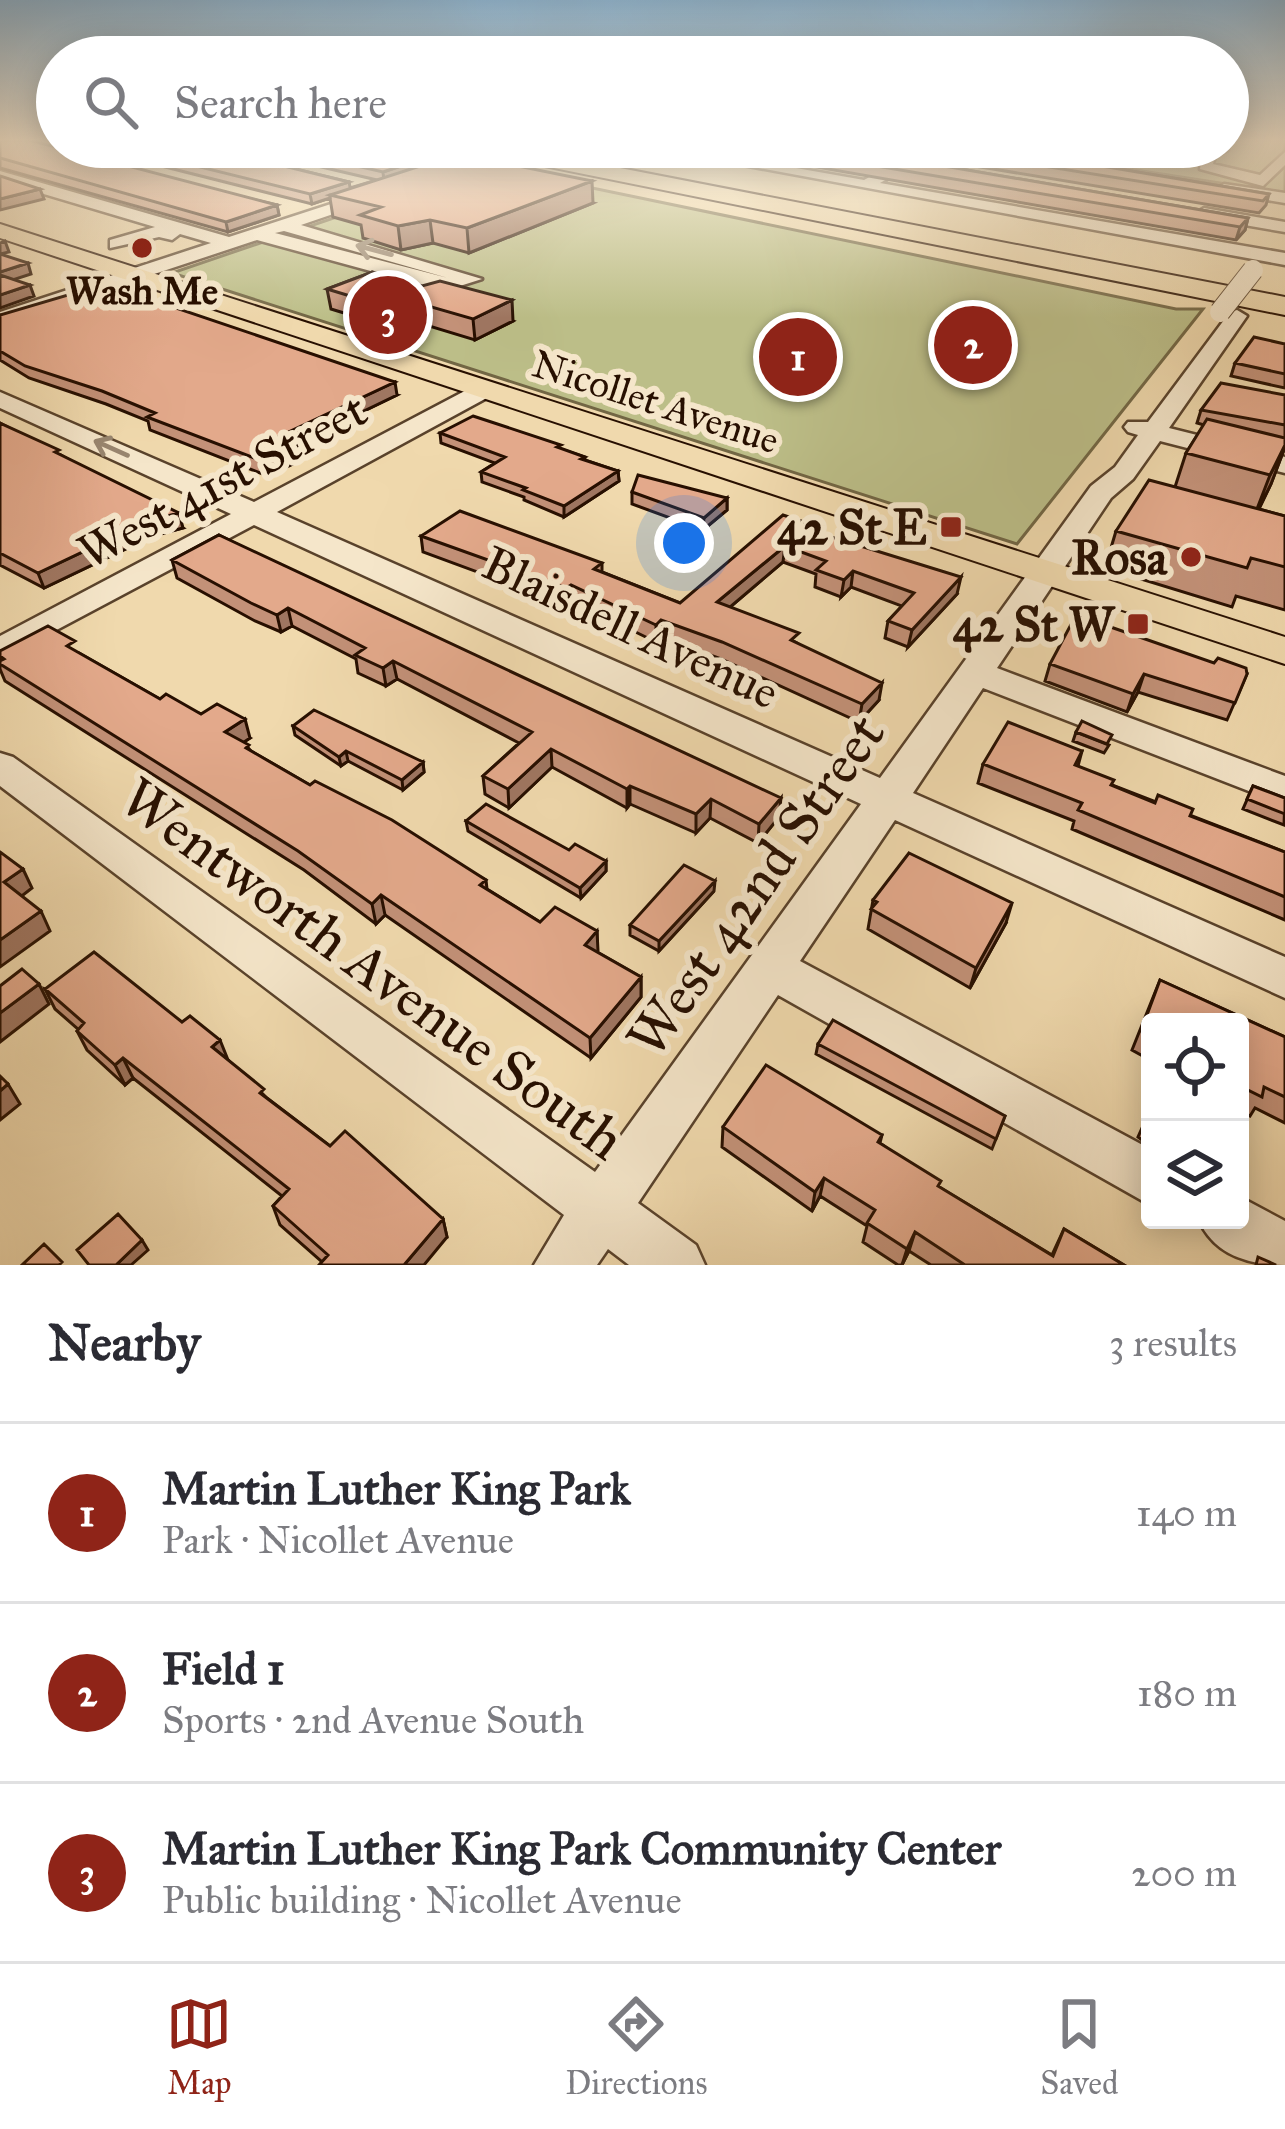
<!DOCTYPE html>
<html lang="en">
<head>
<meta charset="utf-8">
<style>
  :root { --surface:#fff; --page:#f7f7f7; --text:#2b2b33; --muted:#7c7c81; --line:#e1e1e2; --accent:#8f2418 }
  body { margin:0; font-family:"IM FELL Great Primer",serif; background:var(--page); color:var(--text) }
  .controls { position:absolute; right:36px; bottom:36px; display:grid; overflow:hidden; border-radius:12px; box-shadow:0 6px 30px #0003 }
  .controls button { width:108px; height:108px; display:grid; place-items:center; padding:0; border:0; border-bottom:3px solid var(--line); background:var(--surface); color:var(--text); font:60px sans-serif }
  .you { position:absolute; left:684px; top:543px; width:42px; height:42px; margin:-30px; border:9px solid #fff; border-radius:50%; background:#1a73e8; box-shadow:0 0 0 18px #1a73e833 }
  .badge { display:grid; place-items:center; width:78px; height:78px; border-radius:50%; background:var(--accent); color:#fff; font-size:39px; font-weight:700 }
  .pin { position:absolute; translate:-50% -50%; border:6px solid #fff; box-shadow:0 3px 12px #0006 }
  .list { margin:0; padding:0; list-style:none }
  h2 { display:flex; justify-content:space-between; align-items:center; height:156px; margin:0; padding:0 48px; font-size:51px }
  h2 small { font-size:39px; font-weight:400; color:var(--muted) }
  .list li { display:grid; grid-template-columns:78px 1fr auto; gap:36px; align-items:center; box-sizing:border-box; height:180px; padding:0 48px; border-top:3px solid var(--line) }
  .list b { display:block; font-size:45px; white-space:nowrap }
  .list p { margin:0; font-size:39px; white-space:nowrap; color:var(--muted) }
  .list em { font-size:39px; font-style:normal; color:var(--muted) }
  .icon { flex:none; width:66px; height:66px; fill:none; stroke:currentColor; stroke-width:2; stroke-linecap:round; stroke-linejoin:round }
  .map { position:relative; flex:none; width:1285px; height:1265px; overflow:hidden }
  .search { position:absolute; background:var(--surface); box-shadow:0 6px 30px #0003; left:36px; right:36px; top:36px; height:132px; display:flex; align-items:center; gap:30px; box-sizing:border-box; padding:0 42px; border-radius:66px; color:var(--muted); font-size:45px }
  .sheet { height:696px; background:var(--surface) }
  nav { display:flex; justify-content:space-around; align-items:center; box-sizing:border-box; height:168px; border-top:3px solid var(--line); background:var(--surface); font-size:33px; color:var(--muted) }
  nav a { display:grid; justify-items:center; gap:6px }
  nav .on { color:var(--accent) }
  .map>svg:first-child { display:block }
  .green { fill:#bcbe88; stroke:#726644; stroke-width:3 }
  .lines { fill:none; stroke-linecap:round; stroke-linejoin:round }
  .minor-casing { stroke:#59422b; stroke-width:5 }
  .major-casing { stroke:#270f00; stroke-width:4 }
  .highway-casing { stroke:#270f00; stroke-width:4 }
  .minor { fill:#f5e6ca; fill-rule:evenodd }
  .major { fill:#f0d9ad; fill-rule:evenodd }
  .highway { fill:#f0d9ad; fill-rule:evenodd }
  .minor-bridge-casing { stroke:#59422b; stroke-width:22; stroke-linecap:butt }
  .minor-bridge { stroke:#f5e6ca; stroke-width:20 }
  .wall { fill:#c39178; stroke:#270f00; stroke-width:3 }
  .shaded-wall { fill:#9f7661; stroke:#270f00; stroke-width:3 }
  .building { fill:#e3a98b; stroke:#270f00; stroke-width:3 }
  .oneway { stroke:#98856f }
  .poi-dot { fill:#8f2418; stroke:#f5e6ca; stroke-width:4.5 }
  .labels { text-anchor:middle; stroke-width:12; stroke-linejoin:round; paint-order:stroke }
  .far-poi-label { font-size:39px; font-weight:bold; fill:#270f00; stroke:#f5e6ca }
  .far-street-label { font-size:39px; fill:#270f00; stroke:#f5e6ca }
  .street-label { font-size:48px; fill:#270f00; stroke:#f5e6ca }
  .poi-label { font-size:48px; font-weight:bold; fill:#270f00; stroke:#f5e6ca; text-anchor:end }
  .near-street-label { font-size:57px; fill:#270f00; stroke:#f5e6ca }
</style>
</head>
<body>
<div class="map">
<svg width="1285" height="1265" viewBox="0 0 1285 1265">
  <rect width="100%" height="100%" fill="#f0d9ad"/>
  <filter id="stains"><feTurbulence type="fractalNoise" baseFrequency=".00167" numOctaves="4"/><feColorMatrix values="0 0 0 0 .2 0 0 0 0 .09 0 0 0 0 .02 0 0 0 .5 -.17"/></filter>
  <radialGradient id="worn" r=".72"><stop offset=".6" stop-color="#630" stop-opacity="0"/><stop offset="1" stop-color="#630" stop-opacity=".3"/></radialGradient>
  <!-- green -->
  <path class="green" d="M1228,140H1285V193L1019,152L1027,147H1228Z
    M486,166L1176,309H1203L1017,544L172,273Z"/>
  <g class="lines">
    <defs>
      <path id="minor" d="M1228,144V150L1215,156L1213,164L1260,175L1285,152V165L1263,186L1200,169L1203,151Z
        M83,147H108L37,166L30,162Z
        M343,147H370L453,168L423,183L415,178L431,169Z
        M645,147H676L864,180L925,147H943L880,183L1285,253V265Z
        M0,171L229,237L374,190L380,192V198L301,225L482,279L444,291L257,240L0,325V312L211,243L180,234L172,240L159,237L110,248V240L155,227L0,181ZM284,231L448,278L275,233Z
        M1224,184L1285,193V203L1218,192L1216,189Z
        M1204,208L1285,222V232L1198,217L1196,213Z
        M1237,310L1247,316L1169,428L1285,457V473L1160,441L1133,479L1111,498L997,668L1285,776V805L983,688L913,793L1285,957V998L895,820L800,961L1150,1149V1205L778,995L638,1203L696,1245L705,1265H629L608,1249L597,1265H534L564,1215L0,786V753L13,757L595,1172L861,804L254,525L0,660V636L231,514L0,408V392L254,502L478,384H494V394L277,512L880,778L1091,486L1115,467L1138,435L1128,432L1124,427L1128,422H1148L1230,312Z
        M1240,1197L1285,1221V1265C1249,1265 1214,1255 1199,1220H1240Z"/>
      <path id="major" d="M0,224L1285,637V664L0,238Z"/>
      <path id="highway" d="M470,147H512L1285,297V315L480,153Z"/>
    </defs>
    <!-- minor casing -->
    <use href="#minor" class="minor-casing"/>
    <!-- major casing -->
    <use href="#major" class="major-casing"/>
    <!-- highway casing -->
    <use href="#highway" class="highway-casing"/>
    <!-- minor -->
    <use href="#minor" class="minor"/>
    <!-- major -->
    <use href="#major" class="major"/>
    <!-- highway -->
    <use href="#highway" class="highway"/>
    <defs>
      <path id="minor-bridge" d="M1220,312L1253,270"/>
    </defs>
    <!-- minor-bridge casing -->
    <use href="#minor-bridge" class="minor-bridge-casing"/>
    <!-- minor-bridge -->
    <use href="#minor-bridge" class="minor-bridge"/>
  </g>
  <!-- wall -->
  <path class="wall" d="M0,140L277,205L279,215L228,232L0,168Z
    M86,147H206L349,182L350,188L377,180L236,147H343L413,162V168L593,203L469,253L433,243L401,250L363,238L361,225L333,217L330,198L312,204Z
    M702,147H833L1248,218L1245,230L1236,240Z
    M860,147H987L1269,194L1266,205L1259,213Z
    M1017,147H1111L1095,159Z
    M372,272L513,321L475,340L413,321L396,329L331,309L327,289Z
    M0,315L397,395L294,445L298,446L301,460L268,476L150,430L148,421L106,404L29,378L0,360Z
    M1285,344V388L1231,376L1235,363Z
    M1285,395V447L1271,484L1259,509L1285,516V610L1236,596L1232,607L1105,568L1116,531L1175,487L1186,453L1204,425L1197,423L1201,410Z
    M0,423L61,455L183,528L153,536L44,588L0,565Z
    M440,433L561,449L585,457V460L618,471L619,481L564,517L524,500V497L482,482L481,472L495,463L441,443Z
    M632,492L727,498V510L703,530L632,504Z
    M804,529L957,594L908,647L885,638L888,621L902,606L851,587L841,597L815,587L816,574L783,562L730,607L797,643L879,700L859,722L721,659L661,637L656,642L572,601L567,605L423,552L421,536L602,563V572L680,603Z
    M219,535L779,817L758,843L710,818L696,833L630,804L627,808L552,767L509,808L485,794L483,776L519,743L397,679L386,686L358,673L356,659L292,626L281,632L255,621L177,578L172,560Z
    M0,651L79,653L160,699L201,714L250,738L243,742L251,751L310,785L486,880L487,889L540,922L597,931V952L641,977V997L591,1058L385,915L376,924L304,870L5,681L0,669Z
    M1050,664L1247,674L1227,720L1138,692L1127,712L1045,681Z
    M293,726L423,762L424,772L403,790L348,761L341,766L295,735Z
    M1076,732L1109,745L1104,753L1073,741Z
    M1082,751L1078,766L1112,785L1285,852V920L1072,829L1074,821L978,783L983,764Z
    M1253,786L1285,798L1284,825L1243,809Z
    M466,821L606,861V871L581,898L468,831Z
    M714,891L659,951L630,935V925Z
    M873,900L1006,923L970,988L868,929Z
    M1160,980L1285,1037V1123L1255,1108L1250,1116L1240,1111V1022H1150V1060L1132,1050Z
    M45,989L228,1060L267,1098L330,1146L443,1219L447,1237L322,1262L280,1225L273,1206L282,1196L133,1078L125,1085L87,1050L77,1031L78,1029L55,1009Z
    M818,1044L1005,1116L992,1149L816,1054Z
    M1150,1110V1146L1138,1137Z
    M723,1127L882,1135L880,1143L939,1187L1052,1255L1064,1229L1124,1265H931L909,1251L902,1265H898L863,1242L867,1226L820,1196L812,1211L722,1147Z"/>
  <!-- shaded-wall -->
  <path class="shaded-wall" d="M1099,147H1111L1095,159L1097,149Z
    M413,162L414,171L384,181L383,172Z
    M592,181L593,203L469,253L467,228Z
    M349,182L351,192L330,195V198L312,204L310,194Z
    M40,189L44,199L0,210V199Z
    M277,205L279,215L228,232L226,222Z
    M1248,218L1245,230L1236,240L1240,227Z
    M430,220L433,243L401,250L398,226Z
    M5,241L9,252L0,254V243Z
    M28,263L31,274L0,284V272Z
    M30,285L34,296L0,308V295Z
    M512,300L513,321L475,340L473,319Z
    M411,301L413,321L396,329L393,309Z
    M395,382L397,395L281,451L278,437Z
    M298,446L301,460L268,476L265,462Z
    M1285,447L1271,484L1252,522L1270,475Z
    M618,471L619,481L564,517V506Z
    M727,498V510L703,530L704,518Z
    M179,513L183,528L153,536L44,588L38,573L148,521Z
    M785,546L783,562L716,619L717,602Z
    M853,571L851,587L841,597L844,580Z
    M961,577L957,594L908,647L912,630Z
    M571,585L572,601L567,605L566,588Z
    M288,608L292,626L281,632L277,615Z
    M661,620V637L656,642V625Z
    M393,661L397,679L386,686L383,668Z
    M1144,674L1138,692L1127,712L1133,694Z
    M882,683L879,700L859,722L862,704Z
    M245,719L250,738L231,751L225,732Z
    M551,749L552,767L509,808L508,789Z
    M346,751L348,761L341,766L339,757Z
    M423,762L424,772L403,790L402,780Z
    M630,786V804L627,808V789Z
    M781,798L779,817L758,843L759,824Z
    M711,799L710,818L696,833V814Z
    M606,861V871L581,898L580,888Z
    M23,869L32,888L14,902L4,882Z
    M715,881L714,891L659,951V941Z
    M381,895L385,915L376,924L372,904Z
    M1012,903L1006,923L970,988L976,968Z
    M41,911L50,931L0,967V940Z
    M597,931L598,951L586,964L585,945Z
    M641,977V997L591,1058L590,1038Z
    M39,984L49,1004L0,1042V1013Z
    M220,1040L228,1060L212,1047Z
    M123,1058L133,1078L125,1085L115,1065Z
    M8,1084L20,1104L0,1120V1091Z
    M824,1178L820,1196L812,1211L815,1192Z
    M443,1219L447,1237L424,1265H404Z
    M915,1232L909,1251L902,1265L907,1249Z
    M142,1240L148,1250L131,1265H116Z"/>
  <!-- building -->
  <path class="building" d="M0,140H29L277,205L226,222L0,158Z
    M119,147H206L349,182L310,194Z
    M273,147H343L413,162L383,172Z
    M763,147H833L1248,218L1240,227Z
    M924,147H987L1269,194L1263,201Z
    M448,157H473L592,181L467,228L430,220L398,226L360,215L381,207L330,195Z
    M0,176L40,189L0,199Z
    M0,254L28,263L0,272Z
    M372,272L422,286L440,281L512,300L473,319L411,301L393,309L327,289Z
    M0,275L30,285L0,295Z
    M105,284L395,382L278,437L298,446L265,462L147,417L155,413L102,391L25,366L0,351V315Z
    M1254,337L1285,344V374L1235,363Z
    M1221,383L1285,395V425L1201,410Z
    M473,416L561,445L557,447L585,457L581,459L618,471L564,506L523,490L526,488L481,472L505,457L440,433Z
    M1207,419L1285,438V445L1270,475L1186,453Z
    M0,423L59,450L55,452L179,513L148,521L38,573L0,553Z
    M638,475L727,498L704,518L632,492Z
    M1149,480L1285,516V567L1251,558L1247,568L1116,531Z
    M460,511L602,563L594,569L680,603L783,515L804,522L799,527L961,577L912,630L888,621L914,593L853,571L844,580L816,570L826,561L785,546L717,602L799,633L791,640L882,683L862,704L722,642L661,620L656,625L571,585L566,588L421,536Z
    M219,535L781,798L759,824L711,799L696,814L630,786L627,789L551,749L508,789L483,776L532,732L393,661L383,668L355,655L365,648L288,608L277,615L251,603L172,560Z
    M1076,615L1214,663L1218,658L1246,668L1247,674L1235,703L1144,674L1133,694L1050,664Z
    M48,626L75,641L67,646L160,699L166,694L201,714L217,704L245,719L225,732L249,745L246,748L310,785L315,781L392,820L486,880L480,885L540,922L555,907L597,931L585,945L641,977L590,1038L381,895L372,904L298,851L0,664V661L4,659L0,656V651Z
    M314,710L423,762L402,780L346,751L339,757L293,726Z
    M1082,721L1112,735L1107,744L1076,732Z
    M1008,722L1082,751L1075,765L1114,780L1111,785L1155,803L1158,795L1193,809L1190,816L1285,852V897L1078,810L1082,803L983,764Z
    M1253,786L1285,798V814L1247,799Z
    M486,804L569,850L575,844L606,861L580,888L466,821Z
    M0,852L23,869L4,882L41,911L0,940Z
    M909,853L1012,903L976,968L871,909L877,902L873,900Z
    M684,865L715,881L659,941L630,925Z
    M94,952L182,1022L190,1016L220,1040L212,1047L264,1089L260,1093L330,1146L345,1131L443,1219L404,1265H319L328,1255L273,1206L289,1189L123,1058L115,1065L77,1031L84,1023L45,989Z
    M22,969L39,984L0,1013V986Z
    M1160,980L1285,1037V1097L1264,1087L1262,1097L1240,1086V1022H1150V1035L1141,1031Z
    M833,1020L1005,1116L996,1139L818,1044Z
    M766,1065L882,1135L878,1142L941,1181L938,1186L1053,1256L1064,1229L1124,1265H965L915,1232L907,1249L867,1223L875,1210L824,1178L815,1192L723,1127Z
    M0,1076L8,1084L0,1091Z
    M1240,1157L1246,1160L1240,1180Z
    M118,1214L142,1240L116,1265H89L77,1250Z
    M44,1244L62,1262L59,1265H22Z
    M1258,1257L1276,1265H1256Z"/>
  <!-- one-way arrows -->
  <defs><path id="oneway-shaft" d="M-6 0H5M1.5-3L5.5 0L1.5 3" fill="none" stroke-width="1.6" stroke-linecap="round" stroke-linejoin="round" transform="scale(3)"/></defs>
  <g class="oneway">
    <use href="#oneway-shaft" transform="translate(374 250) rotate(-165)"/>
    <use href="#oneway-shaft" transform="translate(111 448) rotate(-156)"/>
  </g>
  <!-- sky -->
  <linearGradient id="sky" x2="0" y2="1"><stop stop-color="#8bb5d4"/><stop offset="0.44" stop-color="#f8eeda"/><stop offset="1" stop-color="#f8eeda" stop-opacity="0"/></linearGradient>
  <rect width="1285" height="318" fill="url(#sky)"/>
  <!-- markers -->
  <g class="poi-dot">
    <circle cx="142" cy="248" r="12"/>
    <rect x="939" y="515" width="24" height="24" rx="6"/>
    <circle cx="1191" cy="557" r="12"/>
    <rect x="1126" y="612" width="24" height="24" rx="6"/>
  </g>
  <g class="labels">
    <!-- far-poi labels -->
    <g class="far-poi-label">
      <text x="142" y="304">Wash Me</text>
    </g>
    <!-- far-street labels -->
    <g class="far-street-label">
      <text transform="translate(656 401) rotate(18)" y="14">Nicollet Avenue</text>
    </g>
    <!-- street labels -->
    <g class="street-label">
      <text transform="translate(222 480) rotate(-28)" y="17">West 41st Street</text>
      <text transform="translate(631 627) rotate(25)" y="17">Blaisdell Avenue</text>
    </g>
    <!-- poi labels -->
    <g class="poi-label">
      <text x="927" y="544">42 St E</text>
      <text x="1167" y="574">Rosa</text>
      <text x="1114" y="641">42 St W</text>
    </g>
    <!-- near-street labels -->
    <g class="near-street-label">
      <text transform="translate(755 885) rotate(-55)" y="20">West 42nd Street</text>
      <text transform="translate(373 968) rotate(36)" y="20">Wentworth Avenue South</text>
    </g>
  </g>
  <rect width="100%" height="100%" filter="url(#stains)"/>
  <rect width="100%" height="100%" fill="url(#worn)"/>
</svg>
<div class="controls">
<button><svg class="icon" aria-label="locate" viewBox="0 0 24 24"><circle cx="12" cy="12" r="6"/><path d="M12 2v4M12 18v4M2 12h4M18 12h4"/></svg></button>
<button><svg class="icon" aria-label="layers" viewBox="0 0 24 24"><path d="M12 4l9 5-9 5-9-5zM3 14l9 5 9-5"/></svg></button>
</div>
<div class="you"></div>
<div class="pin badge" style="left:798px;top:357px">1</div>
<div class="pin badge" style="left:973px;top:345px">2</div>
<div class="pin badge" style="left:388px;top:315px">3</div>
<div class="search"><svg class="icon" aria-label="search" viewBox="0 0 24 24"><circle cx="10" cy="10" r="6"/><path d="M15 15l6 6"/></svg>Search here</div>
</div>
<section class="sheet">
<h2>Nearby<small>3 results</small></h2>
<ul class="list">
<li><span class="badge">1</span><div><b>Martin Luther King Park</b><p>Park · Nicollet Avenue</p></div><em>140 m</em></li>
<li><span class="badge">2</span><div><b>Field 1</b><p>Sports · 2nd Avenue South</p></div><em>180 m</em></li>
<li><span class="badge">3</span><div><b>Martin Luther King Park Community Center</b><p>Public building · Nicollet Avenue</p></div><em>200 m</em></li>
</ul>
</section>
<nav>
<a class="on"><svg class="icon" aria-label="map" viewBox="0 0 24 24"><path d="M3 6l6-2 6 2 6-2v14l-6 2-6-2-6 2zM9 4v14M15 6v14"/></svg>Map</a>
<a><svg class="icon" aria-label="directions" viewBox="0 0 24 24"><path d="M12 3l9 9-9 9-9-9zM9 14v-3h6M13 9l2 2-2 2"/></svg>Directions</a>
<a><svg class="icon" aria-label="saved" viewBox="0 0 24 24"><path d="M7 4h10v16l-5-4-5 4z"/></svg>Saved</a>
</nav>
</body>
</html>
